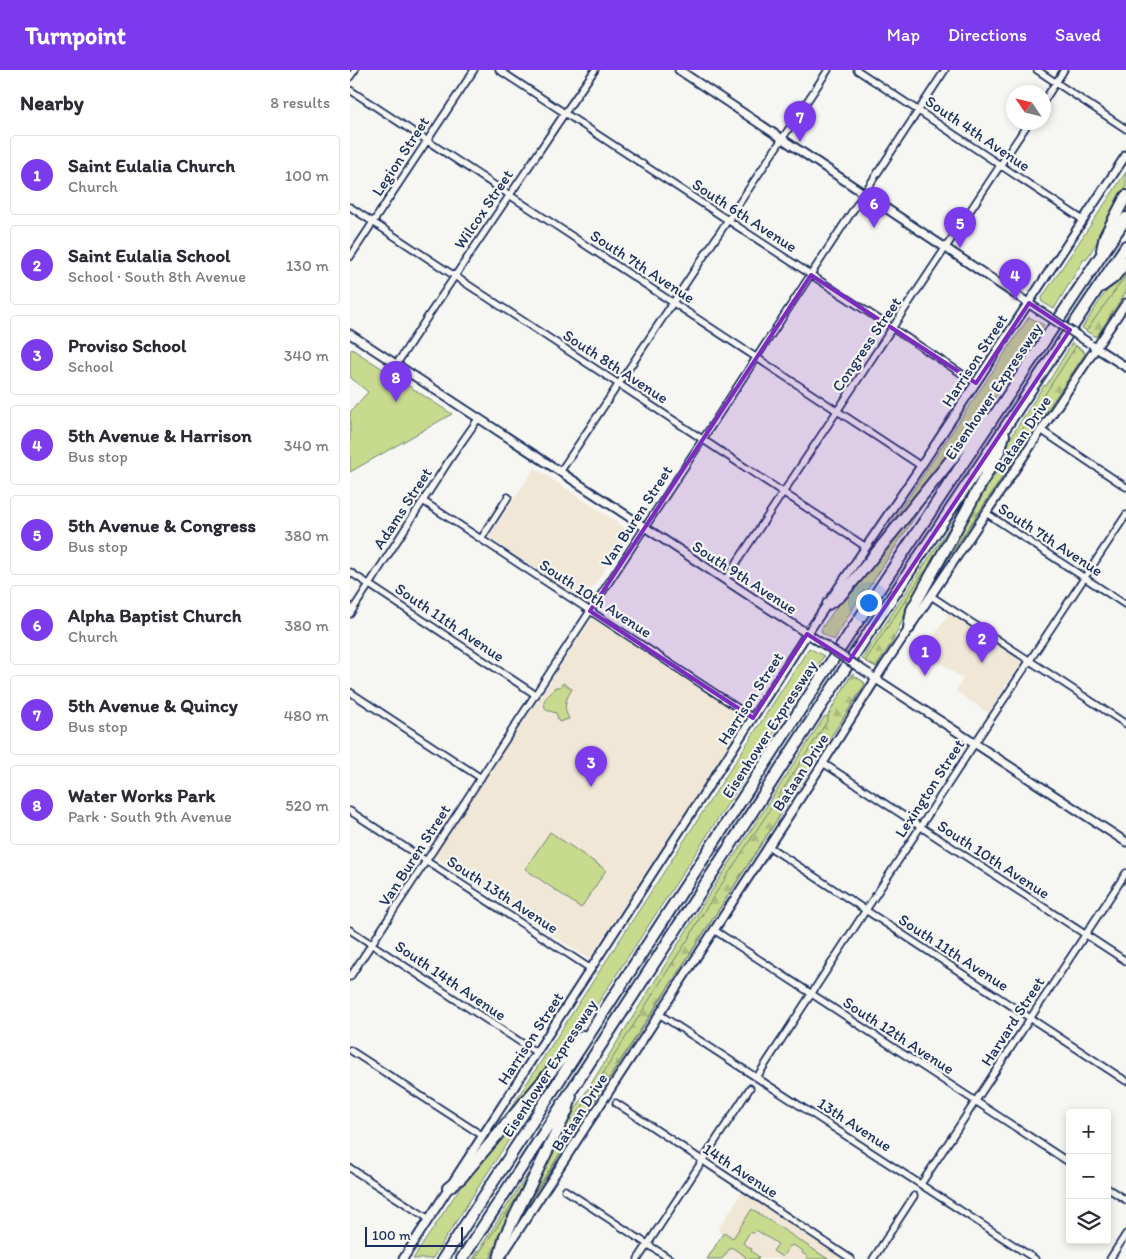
<!DOCTYPE html>
<html lang="en">
<head>
<meta charset="utf-8">
<style>
  :root { --surface:#fff; --page:#f2f2f3; --text:#2b2b33; --muted:#7c7c81; --line:#e1e1e2; --accent:#7c3aed }
  body { margin:0; font-family:Itim,sans-serif; background:var(--page); color:var(--text) }
  .controls { position:absolute; right:15px; bottom:15px; display:grid; overflow:hidden; border-radius:5px; box-shadow:0 2px 8px #0003 }
  .controls button { width:45px; height:45px; display:grid; place-items:center; padding:0; border:0; border-bottom:1px solid var(--line); background:var(--surface); color:var(--text); font:25px sans-serif }
  .compass { position:absolute; left:656px; top:15px; width:45px; height:45px; border-radius:50%; background:var(--surface); box-shadow:0 2px 8px #0003; rotate:305deg }
  .scale { position:absolute; left:15px; bottom:12px; width:98px; box-sizing:border-box; padding-left:5px; border:2px solid #1b2f5e; border-top:0; font-size:14px; line-height:18px; white-space:nowrap; color:#1b2f5e; -webkit-text-stroke:4px #f6f6f2; paint-order:stroke }
  .you { position:absolute; left:518px; top:532px; width:18px; height:18px; margin:-12px; border:4px solid #fff; border-radius:50%; background:#1a73e8; box-shadow:0 0 0 8px #1a73e833 }
  .badge { display:grid; place-items:center; width:32px; height:32px; border-radius:50%; background:var(--accent); color:#fff; font-size:16px; font-weight:700 }
  .pin { position:absolute; translate:-50% -41px; filter:drop-shadow(0 1px 2px #0008) }
  .pin::after { content:''; position:absolute; top:26px; width:18px; height:15px; background:inherit; clip-path:polygon(0 0,100% 0,50% 100%) }
  .list { margin:0; padding:0; list-style:none }
  h2 { display:flex; justify-content:space-between; align-items:center; height:65px; margin:0; padding:0 20px; font-size:21px }
  h2 small { font-size:16px; font-weight:400; color:var(--muted) }
  .list li { display:grid; grid-template-columns:32px 1fr auto; gap:15px; align-items:center; box-sizing:border-box; height:80px; margin:0 10px 10px; padding:0 10px; border:1px solid var(--line); border-radius:5px }
  .list b { display:block; font-size:19px; white-space:nowrap }
  .list p { margin:0; font-size:16px; white-space:nowrap; color:var(--muted) }
  .list em { font-size:16px; font-style:normal; color:var(--muted) }
  .icon { flex:none; width:28px; height:28px; fill:none; stroke:currentColor; stroke-width:2; stroke-linecap:round; stroke-linejoin:round }
  .map { position:relative; flex:none; width:776px; height:1189px; overflow:hidden }
  header { display:flex; align-items:center; gap:30px; box-sizing:border-box; height:70px; padding:0 25px; background:var(--accent); color:#fff }
  header strong { font-size:24px }
  nav { display:flex; gap:28px; margin-inline-start:auto; font-size:18px }
  main { display:flex }
  aside { flex:1; background:var(--surface) }
  .map>svg:first-child { display:block }
  .built { fill:#f0e7d6 }
  .green { fill:#c7da8e; stroke:#718476 }
  .forest { fill:url(#forest-firs); stroke:#718476 }
  .lines { fill:none; stroke-linecap:round; stroke-linejoin:round }
  .minor-casing { stroke:#1b2f5e; stroke-width:9 }
  .tertiary-casing { stroke:#1b2f5e; stroke-width:11 }
  .motorway-casing { stroke:#1b2f5e; stroke-width:14 }
  .minor { stroke:#f6f6f2; stroke-width:5.5 }
  .tertiary { stroke:#f6f6f2; stroke-width:7 }
  .motorway { stroke:#f6f6f2; stroke-width:10 }
  .tertiary-bridge-casing { stroke:#1b2f5e; stroke-width:11; stroke-linecap:butt }
  .tertiary-bridge { stroke:#f6f6f2; stroke-width:7 }
  .marked { fill:#7b2cbf; fill-opacity:0.2; stroke:#7b2cbf; stroke-width:4; stroke-linejoin:round }
  .labels { text-anchor:middle; stroke-width:4.5; stroke-linejoin:round; paint-order:stroke }
  .street-label { font-size:16px; fill:#1b2f5e; stroke:#f6f6f2 }
</style>
</head>
<body>
<header>
<strong>Turnpoint</strong>
<nav><a>Map</a><a>Directions</a><a>Saved</a></nav>
</header>
<main>
<aside>
<h2>Nearby<small>8 results</small></h2>
<ul class="list">
<li><span class="badge">1</span><div><b>Saint Eulalia Church</b><p>Church</p></div><em>100 m</em></li>
<li><span class="badge">2</span><div><b>Saint Eulalia School</b><p>School · South 8th Avenue</p></div><em>130 m</em></li>
<li><span class="badge">3</span><div><b>Proviso School</b><p>School</p></div><em>340 m</em></li>
<li><span class="badge">4</span><div><b>5th Avenue &amp; Harrison</b><p>Bus stop</p></div><em>340 m</em></li>
<li><span class="badge">5</span><div><b>5th Avenue &amp; Congress</b><p>Bus stop</p></div><em>380 m</em></li>
<li><span class="badge">6</span><div><b>Alpha Baptist Church</b><p>Church</p></div><em>380 m</em></li>
<li><span class="badge">7</span><div><b>5th Avenue &amp; Quincy</b><p>Bus stop</p></div><em>480 m</em></li>
<li><span class="badge">8</span><div><b>Water Works Park</b><p>Park · South 9th Avenue</p></div><em>520 m</em></li>
</ul>
</aside>
<div class="map">
<svg width="776" height="1189" viewBox="0 0 776 1189">
  <defs>
    <pattern id="forest-firs" width="22" height="20" patternUnits="userSpaceOnUse" patternTransform="scale(1.25)"><rect width="22" height="20" fill="#c7da8e"/><path d="M5 1l3.5 6h-7zM16 11l3.5 6h-7z" fill="#aabb7d"/></pattern>
  </defs>
  <rect width="100%" height="100%" fill="#f6f6f2"/>
  <filter id="ink" filterUnits="userSpaceOnUse"><feTurbulence type="fractalNoise" baseFrequency=".02" numOctaves="2"/><feDisplacementMap in="SourceGraphic" scale="10" xChannelSelector="R" yChannelSelector="G"/><feConvolveMatrix kernelMatrix="1 2 1 2 8 2 1 2 1" color-interpolation-filters="sRGB"/></filter>
  <g filter="url(#ink)">
    <!-- built -->
    <path class="built" d="M185,398L280,461L234,531L138,467Z
      M599,543L669,589L672,592L638,643L606,621L613,609L575,582V580Z
      M243,547L397,648L239,889L84,786Z
      M392,1122L492,1186L490,1189H357L373,1164L368,1160Z"/>
    <!-- green -->
    <path class="green" d="M776,102V118L753,162L736,190L734,189L704,239L692,232L691,229Z
      M776,198V222L747,266H744L732,258L755,223Z
      M679,247L694,255L637,339L508,502Z
      M722,273L734,281L735,284L579,517L581,519L569,536L573,526L659,370L694,315L696,316Z
      M2,279L102,344L0,402V342L18,322L0,307V281Z
      M578,423L580,424L516,522L514,520L484,570L472,563L471,559L490,532Z
      M614,435L558,538L541,574L526,597L512,589Z
      M459,578L474,586L248,933L212,983L131,1080L151,1049L153,1050Z
      M502,604L515,613L514,616L170,1147L171,1148L159,1167L201,1078L353,834L475,646L477,647Z
      M213,613L222,619C215,630 213,637 219,649L209,652L206,643L196,640C190,626 200,628 205,617H210Z
      M200,762L256,800L231,838L175,799Z
      M179,1032L182,1034L82,1189H63L115,1110Z
      M188,1088L189,1089L160,1145L140,1189H123Z
      M402,1139L405,1141L478,1189H456L457,1186L452,1183L453,1181L443,1175L440,1176L432,1187L423,1181L428,1174L406,1160L403,1164L400,1162L393,1173L402,1179L401,1181L409,1187L407,1189H396L395,1186L381,1177L372,1189H357L374,1162L383,1168Z"/>
    <!-- forest -->
    <path class="forest" d="M776,205V222L747,266H744L736,261Z
      M726,276L734,282L735,284L596,491V488L656,385Z
      M578,500L558,538L541,574L526,597L515,591L574,502Z
      M502,604L515,613L514,616L181,1128V1125L200,1088L323,892L339,868L349,849L478,650V645Z
      M167,1127L169,1128L140,1189H125Z"/>
    <g class="lines">
      <defs>
        <path id="minor" d="M149,0L626,313
          M507,0L733,150
          M687,0L776,59
          M0,7L5,0
          M0,20L571,396
          M694,31L714,0
          M0,137L516,477
          M0,187L124,0
          M46,295C83,238 121,182 159,126C188,84 215,41 245,0
          M691,360L776,417
          M210,402L478,0
          M73,431L403,648
          M636,443L776,535
          M131,469L158,427
          M0,502L186,625
          M375,510L679,52
          M581,526L776,654
          M0,544L100,389L128,349
          M0,622L131,708
          M473,693L776,891
          M0,741L241,899
          M418,776L776,1011
          M0,860L187,983
          M364,860L720,1093
          M0,907L595,0
          M309,944L685,1189
          M0,980L133,1066
          M407,1007L625,673L776,445
          M266,1033L501,1189
          M0,1098L79,1149
          M571,1114L776,803
          M757,1118L776,1130
          M215,1120L320,1189
          M288,1189L400,1018
          M523,1189L564,1126
          M760,1189L776,1164"/>
        <path id="tertiary" d="M329,0L687,239
          M0,264L467,570
          M743,276L776,297
          M523,607L776,772
          M153,1184L473,693L534,596L776,233
          M53,1189L457,564L571,396L776,85"/>
        <path id="motorway" d="M752,180L755,166L776,126
          M752,216L763,208L776,192
          M478,534L490,526L506,508L625,360L637,349
          M559,558L562,540L650,379L654,365
          M98,1118L111,1108L223,975L233,966
          M93,1189L502,560L776,148
          M112,1189L517,565L776,176
          M149,1189L155,1166L217,1041L221,1026"/>
      </defs>
      <!-- minor casing -->
      <use href="#minor" class="minor-casing"/>
      <!-- tertiary casing -->
      <use href="#tertiary" class="tertiary-casing"/>
      <!-- motorway casing -->
      <use href="#motorway" class="motorway-casing"/>
      <!-- minor -->
      <use href="#minor" class="minor"/>
      <!-- tertiary -->
      <use href="#tertiary" class="tertiary"/>
      <!-- motorway -->
      <use href="#motorway" class="motorway"/>
      <defs>
        <path id="tertiary-bridge" d="M687,239L739,273
          M467,570L519,604"/>
      </defs>
      <!-- tertiary-bridge casing -->
      <use href="#tertiary-bridge" class="tertiary-bridge-casing"/>
      <!-- tertiary-bridge -->
      <use href="#tertiary-bridge" class="tertiary-bridge"/>
    </g>
  </g>
  <!-- marked area -->
  <path class="marked" d="M461,205L626,313L679,233L720,260L499,591L457,564L403,648L240,541Z"/>
  <g class="labels">
    <!-- street labels -->
    <g class="street-label">
      <text transform="translate(628 63) rotate(34)" y="6">South 4th Avenue</text>
      <text transform="translate(50 86) rotate(-57)" y="6">Legion Street</text>
      <text transform="translate(133 139) rotate(-56)" y="6">Wilcox Street</text>
      <text transform="translate(395 145) rotate(33)" y="6">South 6th Avenue</text>
      <text transform="translate(293 196) rotate(33)" y="6">South 7th Avenue</text>
      <text transform="translate(516 274) rotate(-56)" y="6">Congress Street</text>
      <text transform="translate(624 290) rotate(-57)" y="6">Harrison Street</text>
      <text transform="translate(266 296) rotate(33)" y="6">South 8th Avenue</text>
      <text transform="translate(643 321) rotate(-56)" y="6">Eisenhower Expressway</text>
      <text transform="translate(672 364) rotate(-56)" y="6">Bataan Drive</text>
      <text transform="translate(52 438) rotate(-57)" y="6">Adams Street</text>
      <text transform="translate(286 446) rotate(-57)" y="6">Van Buren Street</text>
      <text transform="translate(701 469) rotate(33)" y="6">South 7th Avenue</text>
      <text transform="translate(395 507) rotate(33)" y="6">South 9th Avenue</text>
      <text transform="translate(246 528) rotate(33)" y="6">South 10th Avenue</text>
      <text transform="translate(100 552) rotate(34)" y="6">South 11th Avenue</text>
      <text transform="translate(400 628) rotate(-57)" y="6">Harrison Street</text>
      <text transform="translate(419 659) rotate(-57)" y="6">Eisenhower Expressway</text>
      <text transform="translate(450 702) rotate(-57)" y="6">Bataan Drive</text>
      <text transform="translate(579 718) rotate(-57)" y="6">Lexington Street</text>
      <text transform="translate(64 785) rotate(-57)" y="6">Van Buren Street</text>
      <text transform="translate(644 789) rotate(33)" y="6">South 10th Avenue</text>
      <text transform="translate(153 824) rotate(33)" y="6">South 13th Avenue</text>
      <text transform="translate(604 882) rotate(33)" y="6">South 11th Avenue</text>
      <text transform="translate(101 910) rotate(34)" y="6">South 14th Avenue</text>
      <text transform="translate(662 951) rotate(-57)" y="6">Harvard Street</text>
      <text transform="translate(549 965) rotate(33)" y="6">South 12th Avenue</text>
      <text transform="translate(180 968) rotate(-57)" y="6">Harrison Street</text>
      <text transform="translate(199 998) rotate(-57)" y="6">Eisenhower Expressway</text>
      <text transform="translate(229 1042) rotate(-57)" y="6">Bataan Drive</text>
      <text transform="translate(505 1054) rotate(33)" y="6">13th Avenue</text>
      <text transform="translate(391 1100) rotate(33)" y="6">14th Avenue</text>
    </g>
  </g>
</svg>
<div class="controls">
<button>+</button>
<button>−</button>
<button><svg class="icon" aria-label="layers" viewBox="0 0 24 24"><path d="M12 4l9 5-9 5-9-5zM3 14l9 5 9-5"/></svg></button>
</div>
<svg class="compass" viewBox="-18 -18 36 36"><path d="M0-13l5 13h-10z" fill="#e53935"/><path d="M0 13l5-13h-10z" fill="#7c7c81"/></svg>
<div class="scale">100 m</div>
<div class="you"></div>
<div class="pin badge" style="left:575px;top:606px">1</div>
<div class="pin badge" style="left:632px;top:593px">2</div>
<div class="pin badge" style="left:241px;top:717px">3</div>
<div class="pin badge" style="left:665px;top:230px">4</div>
<div class="pin badge" style="left:610px;top:178px">5</div>
<div class="pin badge" style="left:524px;top:158px">6</div>
<div class="pin badge" style="left:450px;top:72px">7</div>
<div class="pin badge" style="left:46px;top:332px">8</div>
</div>
</main>
</body>
</html>
